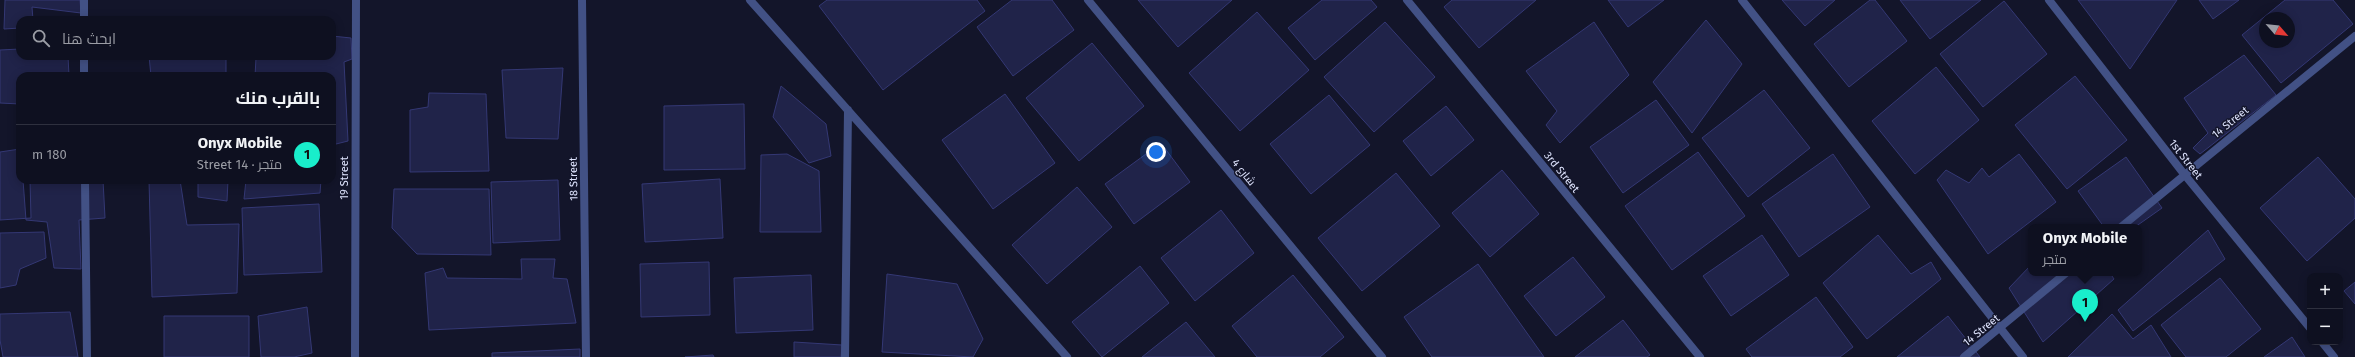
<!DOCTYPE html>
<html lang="ar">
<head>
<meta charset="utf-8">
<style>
  :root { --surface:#0e1020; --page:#1c1e2d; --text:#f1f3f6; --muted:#9b9da5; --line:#2e303e; --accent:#19eecb }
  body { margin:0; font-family:"Fira Sans",Cairo,sans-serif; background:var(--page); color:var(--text); direction:rtl }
  .controls { position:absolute; right:12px; bottom:12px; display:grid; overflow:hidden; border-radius:8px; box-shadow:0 2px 10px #0003 }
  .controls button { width:36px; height:36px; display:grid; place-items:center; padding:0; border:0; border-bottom:1px solid var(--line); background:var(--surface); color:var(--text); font:20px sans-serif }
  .compass { position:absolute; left:2259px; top:12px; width:36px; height:36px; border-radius:50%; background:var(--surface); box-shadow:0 2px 10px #0003; rotate:118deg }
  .you { position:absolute; left:1156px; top:152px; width:14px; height:14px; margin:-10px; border:3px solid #fff; border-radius:50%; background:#1a73e8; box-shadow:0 0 0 6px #1a73e833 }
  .badge { display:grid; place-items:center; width:26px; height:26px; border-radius:50%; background:var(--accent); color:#111; font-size:13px; font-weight:700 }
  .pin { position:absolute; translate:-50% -33px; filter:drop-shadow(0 1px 2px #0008) }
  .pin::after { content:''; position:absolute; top:21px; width:14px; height:12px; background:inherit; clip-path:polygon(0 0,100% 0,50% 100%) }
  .popup { position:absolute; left:2028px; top:224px; width:114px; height:52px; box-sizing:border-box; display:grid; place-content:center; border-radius:8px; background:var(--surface); filter:drop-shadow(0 1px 3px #0005); font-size:13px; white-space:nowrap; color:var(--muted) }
  .popup b { font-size:15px; color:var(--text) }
  .popup::after { content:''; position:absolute; left:50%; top:100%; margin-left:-8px; border:8px solid transparent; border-top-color:var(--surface) }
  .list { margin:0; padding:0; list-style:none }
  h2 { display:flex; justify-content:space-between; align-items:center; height:52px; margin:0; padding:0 16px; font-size:17px }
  h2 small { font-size:13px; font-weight:400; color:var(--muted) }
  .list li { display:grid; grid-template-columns:26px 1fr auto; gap:12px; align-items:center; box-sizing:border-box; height:60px; padding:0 16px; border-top:1px solid var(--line) }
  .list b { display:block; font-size:15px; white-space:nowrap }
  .list p { margin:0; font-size:13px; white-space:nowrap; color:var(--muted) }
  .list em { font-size:13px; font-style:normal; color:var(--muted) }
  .icon { flex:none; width:22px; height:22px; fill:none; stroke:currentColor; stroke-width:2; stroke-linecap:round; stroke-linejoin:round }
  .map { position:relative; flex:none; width:2355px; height:357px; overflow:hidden; direction:ltr }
  .search { position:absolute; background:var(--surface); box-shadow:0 2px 10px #0003; left:16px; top:16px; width:320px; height:44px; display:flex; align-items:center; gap:10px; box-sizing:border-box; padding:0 14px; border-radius:12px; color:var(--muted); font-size:15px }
  .panel { position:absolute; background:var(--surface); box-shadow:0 2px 10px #0003; left:16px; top:72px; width:320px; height:112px; border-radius:12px; direction:rtl }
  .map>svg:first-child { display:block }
  .building { fill:#202349; stroke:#343874; fill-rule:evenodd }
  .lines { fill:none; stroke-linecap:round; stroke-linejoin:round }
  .street { stroke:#425185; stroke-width:8 }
  .labels { text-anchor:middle; stroke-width:3; stroke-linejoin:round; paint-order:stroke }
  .street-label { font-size:11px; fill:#dee3fd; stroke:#13152a }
</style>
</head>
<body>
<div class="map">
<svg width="2355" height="357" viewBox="0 0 2355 357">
  <rect width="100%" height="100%" fill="#13152a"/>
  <!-- building -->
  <path class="building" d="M5,0H80L81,13L32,7L33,20H20V28L4,29Z
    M827,0H977L985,11L883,90L819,6Z
    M1012,0H1052L1074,30L1013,76L977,27Z
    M1138,0H1232L1178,47Z
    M1322,0H1371L1377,7L1315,60L1288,28Z
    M1452,0H1536L1479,48L1444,7Z
    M1608,0H1664L1628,27Z
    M1782,0H1835L1805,26Z
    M1870,0H1875L1907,41L1849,87L1814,44Z
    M1900,0H1981L1930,39Z
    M2078,0H2177L2130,69Z
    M2199,0H2239L2213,19Z
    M2285,0H2333L2353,24L2281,83L2242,35ZM2265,18H2289V42H2265Z
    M2004,1L2047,54L1983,107L1940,54Z
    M1257,12L1309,70L1240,131L1189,73Z
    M1706,20L1742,64L1692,133L1653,82Z
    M1385,22L1435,77L1374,132L1324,77Z
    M1594,22L1629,75L1560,143L1546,125L1557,111L1526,71Z
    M332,36L351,38L352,59L344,62L348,141L332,145V76H255L256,58L332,56Z
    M1092,43L1144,106L1079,161L1026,98Z
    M20,49V56H68L69,76H20V104L0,103V50Z
    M2244,55L2276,95L2200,154L2193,148L2208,133L2184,98Z
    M149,56H226V76H151Z
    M1936,67L1979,120L1915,174L1872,121Z
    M563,68L558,139L506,138L502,70Z
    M2075,76L2127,140L2067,189L2015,125Z
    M781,86L826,124L831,156L809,163L773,117Z
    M1764,90L1810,148L1748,197L1702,138Z
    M429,93L486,94L489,171L410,172V110L428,107Z
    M1005,94L1055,163L993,209L942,140Z
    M1329,95L1370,145L1311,194L1270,144Z
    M1656,100L1689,145L1623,193L1590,147Z
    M744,104L745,169L664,170V106Z
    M1446,106L1474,140L1431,176L1403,141Z
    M1161,143L1190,182L1134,224L1105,184Z
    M20,149V180H30L31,218L0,220V152Z
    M1698,152L1745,216L1672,270L1625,206Z
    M787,154L819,171L821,232H760L761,155Z
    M1833,154L1870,207L1799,257L1762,204Z
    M2019,154L2056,202L1988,254L1937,180L1946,170L1969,183L1982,168L1989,177Z
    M2126,157L2162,208L2135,227H2104L2078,191Z
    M2318,157L2355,199V218L2307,261L2260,208Z
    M1502,170L1539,214L1490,257L1452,213Z
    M1396,173L1440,226L1362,291L1318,238Z
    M720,179L723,238L645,242L642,184Z
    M23,180H103L105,218L79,220L81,269L54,268L47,222L26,220Z
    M149,180H180L187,225L239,224L237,293L152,297Z
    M198,180H228L227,201L198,197Z
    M246,180H321L320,193L244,199Z
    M558,180L560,240L493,243L491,182Z
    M1077,187L1112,227L1047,284L1012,245Z
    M394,189H489L491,255L417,254L392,228Z
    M319,204L322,272L244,275L242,208Z
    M1221,210L1254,253L1195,301L1161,258Z
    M2208,230L2225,259L2133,331L2118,310Z
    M44,232L46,258L20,269L16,285L0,288V233Z
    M1762,235L1789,275L1731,316L1703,276Z
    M1878,235L1911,274L1931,262L1941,279L1867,339L1823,283Z
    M1573,257L1605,297L1556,336L1524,296Z
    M521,259H555L553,278L567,279L576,323L429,330L425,273L443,268L447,278L522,279Z
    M709,262L710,315L641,317L640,264Z
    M1478,264L1544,357H1432L1404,317Z
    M2031,265V273H2110L2114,279L2043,342L2009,288Z
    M1140,266L1169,303L1102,357L1072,322Z
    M887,274L957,284L983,339L973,357L882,352Z
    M811,275L813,330L736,333L734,278Z
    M1293,275L1344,337L1320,357H1257L1232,326Z
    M2220,278L2261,329L2226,357H2186L2161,325Z
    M2355,282V304L2344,291Z
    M1816,297L1853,347L1840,357H1752L1746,349Z
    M307,307L312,353L294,357H261L258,316Z
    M70,312L78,357H3L0,340V314Z
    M2112,314L2133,339L2151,325L2171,357H2068Z
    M164,316H249V357H164Z
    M1948,316L1980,357H1897Z
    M1623,320L1650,355L1647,357H1575Z
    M1186,322L1215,357H1142Z
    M2292,337L2305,357H2264Z
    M794,342L842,345L841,357H794Z
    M580,349V357H492V353Z
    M713,355L714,357H685Z"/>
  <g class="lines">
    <!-- street -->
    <path class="street" d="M84,0V20
      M582,0L586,357
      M750,0L1067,357
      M1088,0L1382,357
      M1407,0L1700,357
      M1742,0L2023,357
      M2049,0L2184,174L2310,328
      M84,56V76
      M85,180L87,357
      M2121,227L2355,36
      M2322,342L2334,357
      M355,357L356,0
      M845,357L848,110
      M1964,357L2066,273"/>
  </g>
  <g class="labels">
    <!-- street labels -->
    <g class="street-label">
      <text transform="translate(2230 122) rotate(-39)" y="4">14 Street</text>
      <text transform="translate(2186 159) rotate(52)" y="4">1st Street</text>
      <text transform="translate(1244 172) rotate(51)" y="4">شارع 4</text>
      <text transform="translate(1562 172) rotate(51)" y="4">3rd Street</text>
      <text transform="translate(344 178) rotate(-90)" y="4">19 Street</text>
      <text transform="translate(573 179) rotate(-91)" y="4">18 Street</text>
      <text transform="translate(1981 330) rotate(-39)" y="4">14 Street</text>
    </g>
  </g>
</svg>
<div class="controls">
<button>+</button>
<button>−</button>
</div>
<svg class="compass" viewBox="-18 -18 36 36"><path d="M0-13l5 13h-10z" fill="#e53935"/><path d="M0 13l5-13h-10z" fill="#9b9da5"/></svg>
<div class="you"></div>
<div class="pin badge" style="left:2085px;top:322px">1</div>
<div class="popup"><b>Onyx Mobile</b>متجر</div>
<div class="search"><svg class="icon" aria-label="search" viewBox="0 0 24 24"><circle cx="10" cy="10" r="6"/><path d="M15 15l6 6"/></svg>ابحث هنا</div>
<section class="panel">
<h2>بالقرب منك<small></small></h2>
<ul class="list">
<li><span class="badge">1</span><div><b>Onyx Mobile</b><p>متجر · 14 Street</p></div><em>180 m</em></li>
</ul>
</section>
</div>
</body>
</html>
